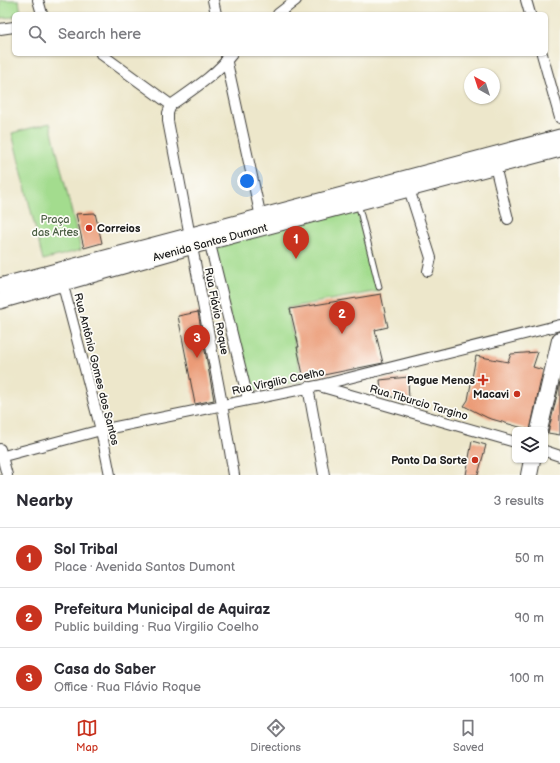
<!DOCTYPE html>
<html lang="en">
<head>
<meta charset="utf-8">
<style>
  :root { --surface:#fff; --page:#f2f2f3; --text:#2b2b33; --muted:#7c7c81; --line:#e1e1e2; --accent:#c8321e }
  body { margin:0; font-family:"Balsamiq Sans",sans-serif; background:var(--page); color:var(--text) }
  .controls { position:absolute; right:12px; bottom:12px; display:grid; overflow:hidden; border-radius:6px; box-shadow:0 1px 3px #0004 }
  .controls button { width:36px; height:36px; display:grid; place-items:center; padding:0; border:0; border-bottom:1px solid var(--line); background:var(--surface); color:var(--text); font:20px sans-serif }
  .compass { position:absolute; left:464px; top:68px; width:36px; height:36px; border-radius:50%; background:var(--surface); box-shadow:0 1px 3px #0004; rotate:321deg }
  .you { position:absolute; left:247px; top:181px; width:14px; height:14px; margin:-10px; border:3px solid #fff; border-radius:50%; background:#1a73e8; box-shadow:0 0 0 6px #1a73e833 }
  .badge { display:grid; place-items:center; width:26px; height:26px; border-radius:50%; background:var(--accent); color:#fff; font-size:13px; font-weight:700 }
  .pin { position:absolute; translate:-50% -33px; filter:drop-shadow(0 1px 2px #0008) }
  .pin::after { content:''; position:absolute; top:21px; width:14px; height:12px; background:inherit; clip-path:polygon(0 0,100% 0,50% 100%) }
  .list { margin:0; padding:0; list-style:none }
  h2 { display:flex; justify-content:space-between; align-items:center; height:52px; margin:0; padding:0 16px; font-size:17px }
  h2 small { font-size:13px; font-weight:400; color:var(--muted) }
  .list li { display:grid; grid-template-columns:26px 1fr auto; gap:12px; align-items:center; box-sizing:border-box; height:60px; padding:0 16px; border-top:1px solid var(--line) }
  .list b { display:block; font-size:15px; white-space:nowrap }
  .list p { margin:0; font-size:13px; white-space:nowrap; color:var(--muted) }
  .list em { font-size:13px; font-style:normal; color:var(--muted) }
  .icon { flex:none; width:22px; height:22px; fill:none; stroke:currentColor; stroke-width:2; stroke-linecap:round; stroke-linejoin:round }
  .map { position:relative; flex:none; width:560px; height:475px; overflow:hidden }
  .search { position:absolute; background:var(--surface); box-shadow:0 1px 3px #0004; left:12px; right:12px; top:12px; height:44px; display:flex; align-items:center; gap:10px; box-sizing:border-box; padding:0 14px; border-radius:6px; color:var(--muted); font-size:15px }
  .sheet { height:232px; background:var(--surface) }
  nav { display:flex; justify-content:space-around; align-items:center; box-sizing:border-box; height:56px; border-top:1px solid var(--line); background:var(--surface); font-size:11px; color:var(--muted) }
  nav a { display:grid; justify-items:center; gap:2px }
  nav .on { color:var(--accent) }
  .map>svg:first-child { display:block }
  .green { fill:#a3dc8e; stroke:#607c55 }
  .building { fill:#eb9b77 }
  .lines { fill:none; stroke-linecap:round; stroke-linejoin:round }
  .lane-casing { stroke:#3b3a36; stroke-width:7 }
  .street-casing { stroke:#3b3a36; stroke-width:12 }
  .secondary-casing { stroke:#3b3a36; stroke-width:17 }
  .primary-casing { stroke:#3b3a36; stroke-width:18 }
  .lane { stroke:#fff; stroke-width:5 }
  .street { stroke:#fff; stroke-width:10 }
  .secondary { stroke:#fff; stroke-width:15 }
  .primary { stroke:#fff; stroke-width:16 }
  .poi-dot { fill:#c8321e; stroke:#fdfcf7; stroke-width:1.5 }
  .labels { text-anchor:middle; stroke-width:3.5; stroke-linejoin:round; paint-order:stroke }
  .park-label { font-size:11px; fill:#4b5f44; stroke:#fdfcf7 }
  .poi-label { font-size:11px; font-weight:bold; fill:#1c1c1c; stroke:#fdfcf7; text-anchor:end }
  .street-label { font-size:11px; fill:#1c1c1c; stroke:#fdfcf7 }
</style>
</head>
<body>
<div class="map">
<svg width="560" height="475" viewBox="0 0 560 475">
  <rect width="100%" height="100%" fill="#fdfcf7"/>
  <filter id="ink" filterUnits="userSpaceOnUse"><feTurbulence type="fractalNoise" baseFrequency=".025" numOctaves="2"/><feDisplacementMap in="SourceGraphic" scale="8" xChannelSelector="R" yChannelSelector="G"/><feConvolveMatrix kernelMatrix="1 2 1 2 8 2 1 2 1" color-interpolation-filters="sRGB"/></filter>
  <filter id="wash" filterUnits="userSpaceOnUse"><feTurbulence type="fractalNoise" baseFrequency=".012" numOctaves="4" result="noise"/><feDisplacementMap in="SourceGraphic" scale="16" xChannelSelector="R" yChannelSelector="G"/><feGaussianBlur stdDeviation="0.9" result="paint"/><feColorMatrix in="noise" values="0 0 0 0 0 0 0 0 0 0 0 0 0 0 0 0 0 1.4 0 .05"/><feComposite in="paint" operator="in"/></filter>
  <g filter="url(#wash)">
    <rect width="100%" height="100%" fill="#ede7cb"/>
    <!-- green -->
    <path class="green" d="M0,0H19L21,14H14V17L0,18Z
      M50,123L81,250L43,260L12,133Z
      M357,209L378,291L287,308L302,381L248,392L213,244Z"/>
    <g id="blocks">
      <!-- building -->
      <path class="building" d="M95,213L102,243L84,248L76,214Z
        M381,294L388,327L375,330L383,363L304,379L297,347H299L290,309Z
        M198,312L214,400L195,404L178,316Z
        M538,352L533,367L543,370L530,430L488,418L464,406L468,400L476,356L508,362L511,354Z
        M408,377L409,402L385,395L381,391L380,380Z
        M560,382V435L548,433Z
        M472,441L486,445L478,475H466Z"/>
    </g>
  </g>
  <g filter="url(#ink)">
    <use href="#blocks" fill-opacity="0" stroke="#3b3a36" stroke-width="1"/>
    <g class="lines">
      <defs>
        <path id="lane" d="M358,203L379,287"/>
        <path id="street" d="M38,0L42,14
          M213,0L216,14
          M526,0L530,14
          M278,14L296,0
          M0,29L14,27
          M101,54L171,105
          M232,54C216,75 192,90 171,105L168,113V121L222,404L234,475
          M542,54L560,118
          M226,58L262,222
          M495,166L508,219
          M409,189L431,258L428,271
          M208,236L248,399
          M61,278L101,430L110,475
          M319,386L515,442
          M308,387L324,475
          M0,449L7,475
          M545,451L560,456
          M0,457L101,430L317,386L560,325"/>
        <path id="secondary" d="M0,286L560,137
          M0,301L193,246L560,149"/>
        <path id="primary" d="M539,430L560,340
          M529,475L532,460"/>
      </defs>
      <!-- lane casing -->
      <use href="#lane" class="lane-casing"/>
      <!-- street casing -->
      <use href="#street" class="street-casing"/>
      <!-- secondary casing -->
      <use href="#secondary" class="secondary-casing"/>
      <!-- primary casing -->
      <use href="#primary" class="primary-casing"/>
      <!-- lane -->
      <use href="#lane" class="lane"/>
      <!-- street -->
      <use href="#street" class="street"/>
      <!-- secondary -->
      <use href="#secondary" class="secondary"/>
      <!-- primary -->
      <use href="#primary" class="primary"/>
    </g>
  </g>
  <!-- markers -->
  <g class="poi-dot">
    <circle cx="89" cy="228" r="4"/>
    <path d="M481 374h4v4h4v4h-4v4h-4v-4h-4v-4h4z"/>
    <circle cx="517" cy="394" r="4"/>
    <circle cx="475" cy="460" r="4"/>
  </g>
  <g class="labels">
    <!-- park labels -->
    <g class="park-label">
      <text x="55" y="223">Praça<tspan x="55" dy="13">das Artes</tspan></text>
    </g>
    <!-- poi labels -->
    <g class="poi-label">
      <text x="97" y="232" text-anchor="start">Correios</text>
      <text x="475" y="384">Pague Menos</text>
      <text x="509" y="398">Macavi</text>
      <text x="467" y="464">Ponto Da Sorte</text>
    </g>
    <!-- street labels -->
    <g class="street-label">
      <text transform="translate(210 242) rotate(-15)" y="4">Avenida Santos Dumont</text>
      <text transform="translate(217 311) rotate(79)" y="4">Rua Flávio Roque</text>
      <text transform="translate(97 369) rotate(76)" y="4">Rua Antônio Gomes dos Santos</text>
      <text transform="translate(278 381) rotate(-12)" y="4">Rua Virgilio Coelho</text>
      <text transform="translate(419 402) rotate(16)" y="4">Rua Tiburcio Targino</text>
    </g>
  </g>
</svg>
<div class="controls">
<button><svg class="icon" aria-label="layers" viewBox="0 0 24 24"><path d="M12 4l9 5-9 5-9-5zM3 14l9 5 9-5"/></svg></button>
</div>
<svg class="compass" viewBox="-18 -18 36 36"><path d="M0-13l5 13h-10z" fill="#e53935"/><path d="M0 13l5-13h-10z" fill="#7c7c81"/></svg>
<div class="you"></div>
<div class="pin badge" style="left:296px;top:259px">1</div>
<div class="pin badge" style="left:342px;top:334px">2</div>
<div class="pin badge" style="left:197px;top:358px">3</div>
<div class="search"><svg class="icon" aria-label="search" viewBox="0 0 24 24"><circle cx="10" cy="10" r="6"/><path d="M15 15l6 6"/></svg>Search here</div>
</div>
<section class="sheet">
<h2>Nearby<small>3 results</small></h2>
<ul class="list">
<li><span class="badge">1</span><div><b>Sol Tribal</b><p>Place · Avenida Santos Dumont</p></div><em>50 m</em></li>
<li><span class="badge">2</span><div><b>Prefeitura Municipal de Aquiraz</b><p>Public building · Rua Virgilio Coelho</p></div><em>90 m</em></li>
<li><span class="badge">3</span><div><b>Casa do Saber</b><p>Office · Rua Flávio Roque</p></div><em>100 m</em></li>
</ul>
</section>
<nav>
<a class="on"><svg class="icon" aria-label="map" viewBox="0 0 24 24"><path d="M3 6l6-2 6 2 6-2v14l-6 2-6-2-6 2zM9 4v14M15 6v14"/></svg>Map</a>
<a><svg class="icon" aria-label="directions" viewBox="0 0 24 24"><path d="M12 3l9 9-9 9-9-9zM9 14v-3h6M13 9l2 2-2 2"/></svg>Directions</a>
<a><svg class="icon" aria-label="saved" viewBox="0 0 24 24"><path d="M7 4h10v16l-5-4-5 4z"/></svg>Saved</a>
</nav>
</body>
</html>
